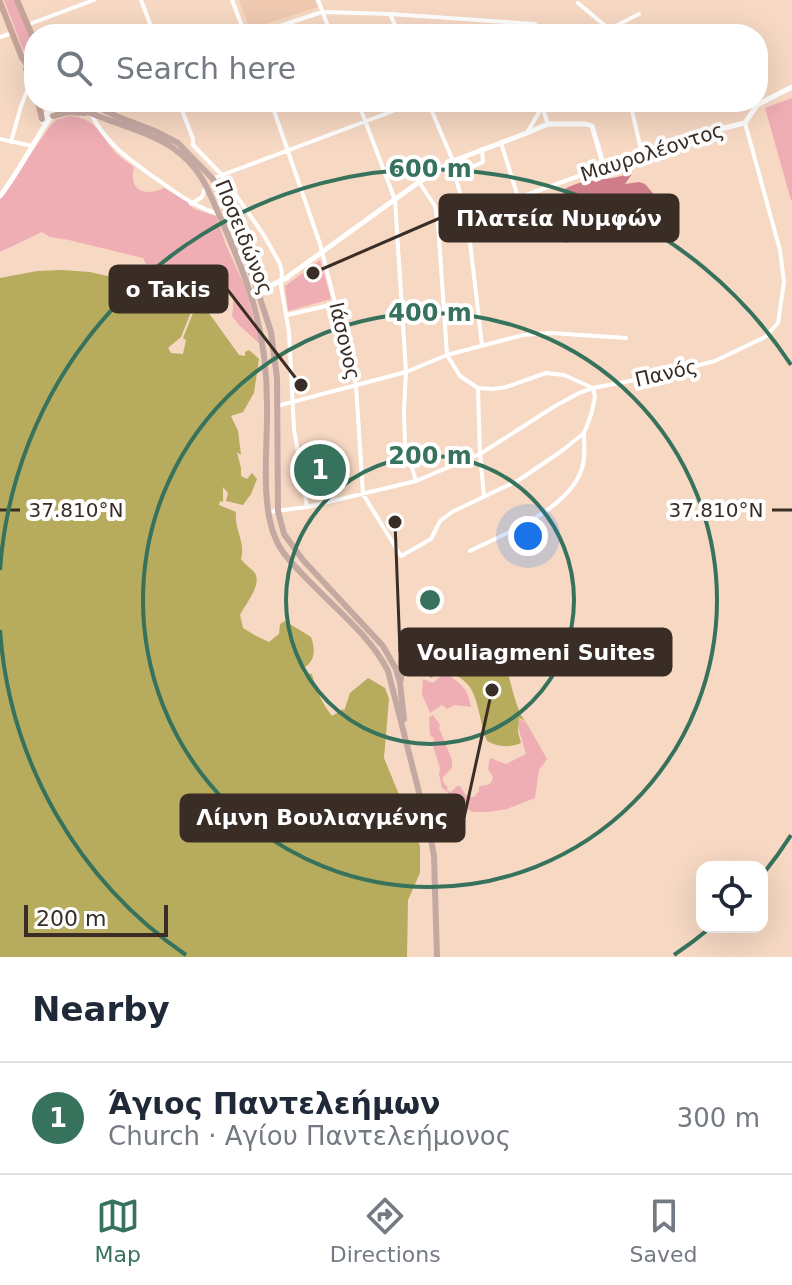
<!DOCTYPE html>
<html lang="en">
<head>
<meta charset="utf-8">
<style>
  :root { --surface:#fff; --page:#f2f2f3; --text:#1f2937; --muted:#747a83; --line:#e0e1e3; --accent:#36725c }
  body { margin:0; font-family:"DejaVu Sans",sans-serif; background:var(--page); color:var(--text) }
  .controls { position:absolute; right:24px; bottom:24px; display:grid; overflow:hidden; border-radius:16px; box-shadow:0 8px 32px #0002 }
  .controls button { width:72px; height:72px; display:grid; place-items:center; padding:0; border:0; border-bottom:2px solid var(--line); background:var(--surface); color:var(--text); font:40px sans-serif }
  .scale { position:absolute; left:24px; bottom:20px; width:144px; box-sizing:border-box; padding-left:8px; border:4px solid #392d25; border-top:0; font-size:22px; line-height:28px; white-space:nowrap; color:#392d25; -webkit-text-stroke:6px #fff; paint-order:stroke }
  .you { position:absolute; left:528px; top:536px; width:28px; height:28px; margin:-20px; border:6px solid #fff; border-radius:50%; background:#1a73e8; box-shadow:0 0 0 12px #1a73e833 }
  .badge { display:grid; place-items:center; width:52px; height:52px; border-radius:50%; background:var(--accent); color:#fff; font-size:26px; font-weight:700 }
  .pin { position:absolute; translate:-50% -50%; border:4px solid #fff; box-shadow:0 2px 8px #0006 }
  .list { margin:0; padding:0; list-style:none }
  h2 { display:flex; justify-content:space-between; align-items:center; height:104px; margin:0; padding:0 32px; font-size:34px }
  h2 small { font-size:26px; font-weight:400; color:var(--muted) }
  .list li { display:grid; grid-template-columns:52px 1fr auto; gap:24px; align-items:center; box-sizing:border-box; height:112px; padding:0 32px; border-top:2px solid var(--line) }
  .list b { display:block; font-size:30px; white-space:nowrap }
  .list p { margin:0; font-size:26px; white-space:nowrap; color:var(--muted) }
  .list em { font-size:26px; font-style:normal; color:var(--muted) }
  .icon { flex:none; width:44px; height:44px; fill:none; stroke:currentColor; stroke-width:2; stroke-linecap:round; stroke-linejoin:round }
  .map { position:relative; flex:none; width:792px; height:957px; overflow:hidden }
  .search { position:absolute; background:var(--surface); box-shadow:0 8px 32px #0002; left:24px; right:24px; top:24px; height:88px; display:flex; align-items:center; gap:20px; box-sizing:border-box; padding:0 28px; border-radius:32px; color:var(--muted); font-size:30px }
  .sheet { height:216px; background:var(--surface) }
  nav { display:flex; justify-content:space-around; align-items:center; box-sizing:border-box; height:112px; border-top:2px solid var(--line); background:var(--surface); font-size:22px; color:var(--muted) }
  nav a { display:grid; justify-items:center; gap:4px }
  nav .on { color:var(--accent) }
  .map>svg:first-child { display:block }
  .built { fill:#efcab1 }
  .green { fill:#efadb4 }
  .forest { fill:#cf7e89 }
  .water { fill:#b7ab5d }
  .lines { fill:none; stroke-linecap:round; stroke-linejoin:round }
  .minor { stroke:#fff; stroke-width:4 }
  .tertiary { stroke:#fff; stroke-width:5 }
  .primary { stroke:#c4a9a2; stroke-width:6 }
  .trunk { stroke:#c6a49a; stroke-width:6 }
  .ticks { fill:none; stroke:#392d25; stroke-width:3 }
  .ring { fill:none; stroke:#36725c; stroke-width:4 }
  .labels { text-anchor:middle; stroke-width:8; stroke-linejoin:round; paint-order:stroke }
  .street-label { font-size:20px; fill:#392d25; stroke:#fff }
  .ticks-label { font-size:20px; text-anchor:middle; fill:#392d25; stroke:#fff; stroke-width:8; stroke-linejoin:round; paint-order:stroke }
  .centre { fill:#36725c; stroke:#fff; stroke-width:4 }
  .ring-label { font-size:24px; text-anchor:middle; font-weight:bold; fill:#36725c; stroke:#fff; stroke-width:8; stroke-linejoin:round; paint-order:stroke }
  .leader { fill:none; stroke:#392d25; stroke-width:3 }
  .callout-dot { fill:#392d25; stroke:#fff; stroke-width:3 }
  .callout { fill:#392d25; stroke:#392d25; stroke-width:3 }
  .callout-label { font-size:22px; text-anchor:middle; font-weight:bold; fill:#fff }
</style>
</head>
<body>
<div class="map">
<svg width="792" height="957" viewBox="0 0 792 957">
  <rect width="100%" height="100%" fill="#f6d8c3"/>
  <!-- built -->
  <path class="built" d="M239,0H315L318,7L250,29Z"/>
  <!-- green -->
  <path class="green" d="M4,0H15L34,48V68L22,47Z
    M792,98V200H791L765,108Z
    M69,116C97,117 101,138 118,155C123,160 129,163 134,167C128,191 145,197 164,188L186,200L194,209L216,216L225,243L246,289L260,344L239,325L232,316C235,300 233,292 224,280L204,278L202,285L181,276L175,266L146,264L143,258L69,240L50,237L42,232L0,252V198L51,125L56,120Z
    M320,260L331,299L288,311L285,286Z
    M444,673C460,682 468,688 471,707L455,705L447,709L442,705L430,713L422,694L423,679L433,683Z
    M433,715L440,725L439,728L452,760V768L443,777V782L448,788L446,790L451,792L457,786H460C465,793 464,797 474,797L479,791V787C486,784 491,787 493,777L488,769L490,758L506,764L526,754L519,730V719L526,722L547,759L539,770L535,798L507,809L488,812H472L442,788L439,774L440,768L433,746L434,738L430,735L429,717Z"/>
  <!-- forest -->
  <path class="forest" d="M632,174L625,184L639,182L645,184L657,198L648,208L629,217L619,231H614L611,226C602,225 588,229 581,235L573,226L569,228V231L573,236L571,241L566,243L562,240V235L552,229L565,216L563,190C576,182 589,181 604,179C613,179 622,175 632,174Z"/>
  <!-- water -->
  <path class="water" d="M62,270L90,272L151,286L193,307L181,337L168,348L171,353L183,354L186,340L183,338L195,308L206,309L239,355L245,356V352L249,350L259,359L254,393L243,412L231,416L238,431L241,455L237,452L241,468V476L247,479L252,473L257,479L251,494L243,505L226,501L228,493L223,487V502L220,501L219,505L236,512C234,530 246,542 241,559C245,565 251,568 255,573C262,586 245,604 240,615L243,628L256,636L269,642L279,634L280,624L285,621L311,637C315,649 316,660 304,668L303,673L312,674C315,688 323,705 332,716L343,709L344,711L350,693L368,678L385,688L389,699L384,758L420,846V873L408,900L407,957H0V278L37,271Z
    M456,635L442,644L456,649L468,648L472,644L477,645L481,650L484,648L483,641H490L494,653L498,654L502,661L506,664C510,680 516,710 525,721L519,718L518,732L521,743C509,748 498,747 487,741C480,725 479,699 469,686C463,678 452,673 443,668L436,670L432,678L423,673C424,661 428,657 437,650L433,660L453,651L439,644L451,636Z"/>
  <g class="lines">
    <!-- minor -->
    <path class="minor" d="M141,0L154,34
      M232,0L245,34
      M318,0L331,34
      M578,3L609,29
      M390,14L399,34
      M27,25L94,0
      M134,34L152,28
      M256,34L322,12L390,14L535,24L542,34
      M600,34L639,14
      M0,37L12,33
      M179,102L193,139V145
      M271,102L320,244L356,385L363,494L401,556L431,539L440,521L452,512L519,480L563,450L584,433L591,415L595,397L593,388L564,375L546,373L506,387L493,389L478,388L460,376L447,355L438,223L435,206L419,182
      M358,102L395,200L406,372L404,412L405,445L416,481
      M428,102L453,161
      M630,102L642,154
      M542,107L548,124
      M91,114C108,146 130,160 158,180C178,194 195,207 219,214
      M528,131L545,102
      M0,139L32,146
      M11,142L21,106L31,81
      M501,143L518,197
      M193,145L222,175L263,234L279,262L282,272L281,286L289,332L294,429L307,507
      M482,149L483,162L461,172L456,179L464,206L469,213L468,225L482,345
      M214,178L417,102
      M191,204L202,197L206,185
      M469,213H476L604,167
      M287,315L335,304
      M478,388L480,454L484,497
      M277,406L406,372L447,355L523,335L551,333L626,338
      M268,512L307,507L416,481L480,454L555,406L579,393L593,388L661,375L715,361L765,337L778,323L784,282L780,250L745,123
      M470,551C504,534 567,510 581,471C586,460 584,446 584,433"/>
    <!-- tertiary -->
    <path class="tertiary" d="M42,121L54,102
      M0,196C15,177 26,156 39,135C45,123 55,114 60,102
      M286,278L419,182L453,161L527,133L548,124H586L592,126L604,167L695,135L745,123L757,105L792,87
      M258,290L266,293L272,285L287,278"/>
    <!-- primary -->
    <path class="primary" d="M67,102C100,121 141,127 173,148C201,168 207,187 220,217C249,282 267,331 267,404C268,443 260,502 275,537C281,554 296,567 308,580C335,608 371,637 388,671L431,839L434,856L437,957
      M88,102L116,116L155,131L178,143L213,179L254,280L271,332L277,378L278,511L284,534L303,560L383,646L396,669L400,683L404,719
      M53,116L68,112L85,113
      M401,679V675L405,670L410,669"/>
    <!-- trunk -->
    <path class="trunk" d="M17,0L34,40
      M0,2L22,58L34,74
      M26,69L34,89
      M38,102L42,119"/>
  </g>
  <!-- ticks -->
  <path class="ticks" d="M0,510H20M772,510H792"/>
  <!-- distance rings -->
  <g class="ring">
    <circle cx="430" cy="600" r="144"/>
    <circle cx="430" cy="600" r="287"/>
    <path d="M791 835A431 431 0 0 1 763 874M710 928A431 431 0 0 1 674 955M186 955A431 431 0 0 1 0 630M0 570A431 431 0 0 1 791 365"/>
  </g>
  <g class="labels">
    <!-- street labels -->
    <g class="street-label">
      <text transform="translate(652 152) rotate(-18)" y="7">Μαυρολέοντος</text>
      <text transform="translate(244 237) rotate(68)" y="7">Ποσειδώνος</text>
      <text transform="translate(345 341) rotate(77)" y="7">Ιάσονος</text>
      <text transform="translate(666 373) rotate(-13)" y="7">Πανός</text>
    </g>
  </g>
  <g class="ticks-label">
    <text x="76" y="517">37.810°N</text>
    <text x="716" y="517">37.810°N</text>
  </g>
  <circle cx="430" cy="600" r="12" class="centre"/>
  <g class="ring-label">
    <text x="430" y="177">600 m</text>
    <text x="430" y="321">400 m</text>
    <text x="430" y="464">200 m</text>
  </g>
  <!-- callouts -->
  <path class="leader" d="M313 273L440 218M301 385L227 289M395 522L400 652M492 690L464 818"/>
  <g class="callout-dot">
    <circle cx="313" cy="273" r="8"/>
    <circle cx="301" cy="385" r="8"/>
    <circle cx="395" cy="522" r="8"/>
    <circle cx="492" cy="690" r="8"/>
  </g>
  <g class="callout">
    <rect x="440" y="195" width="238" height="46" rx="8"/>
    <rect x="110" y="266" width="117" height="46" rx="8"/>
    <rect x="400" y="629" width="271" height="46" rx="8"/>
    <rect x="181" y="795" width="283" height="46" rx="8"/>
  </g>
  <g class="callout-label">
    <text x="559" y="226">Πλατεία Νυμφών</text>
    <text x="168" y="297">o Takis</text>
    <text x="536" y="660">Vouliagmeni Suites</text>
    <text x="322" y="825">Λίμνη Βουλιαγμένης</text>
  </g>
</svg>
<div class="controls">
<button><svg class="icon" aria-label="locate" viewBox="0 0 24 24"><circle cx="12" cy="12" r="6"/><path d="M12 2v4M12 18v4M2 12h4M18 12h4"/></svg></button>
</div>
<div class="scale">200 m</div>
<div class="you"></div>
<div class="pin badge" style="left:320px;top:470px">1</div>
<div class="search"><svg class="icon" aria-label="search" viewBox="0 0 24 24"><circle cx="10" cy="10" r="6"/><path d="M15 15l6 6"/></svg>Search here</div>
</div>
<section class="sheet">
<h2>Nearby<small></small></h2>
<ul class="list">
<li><span class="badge">1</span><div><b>Άγιος Παντελεήμων</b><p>Church · Αγίου Παντελεήμονος</p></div><em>300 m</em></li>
</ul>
</section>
<nav>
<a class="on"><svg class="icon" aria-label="map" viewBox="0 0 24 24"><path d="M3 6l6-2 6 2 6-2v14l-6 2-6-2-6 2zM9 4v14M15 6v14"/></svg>Map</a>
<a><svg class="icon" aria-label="directions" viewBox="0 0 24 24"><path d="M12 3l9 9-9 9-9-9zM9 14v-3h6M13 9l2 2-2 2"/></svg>Directions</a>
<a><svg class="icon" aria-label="saved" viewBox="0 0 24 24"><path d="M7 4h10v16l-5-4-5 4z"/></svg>Saved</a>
</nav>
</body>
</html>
